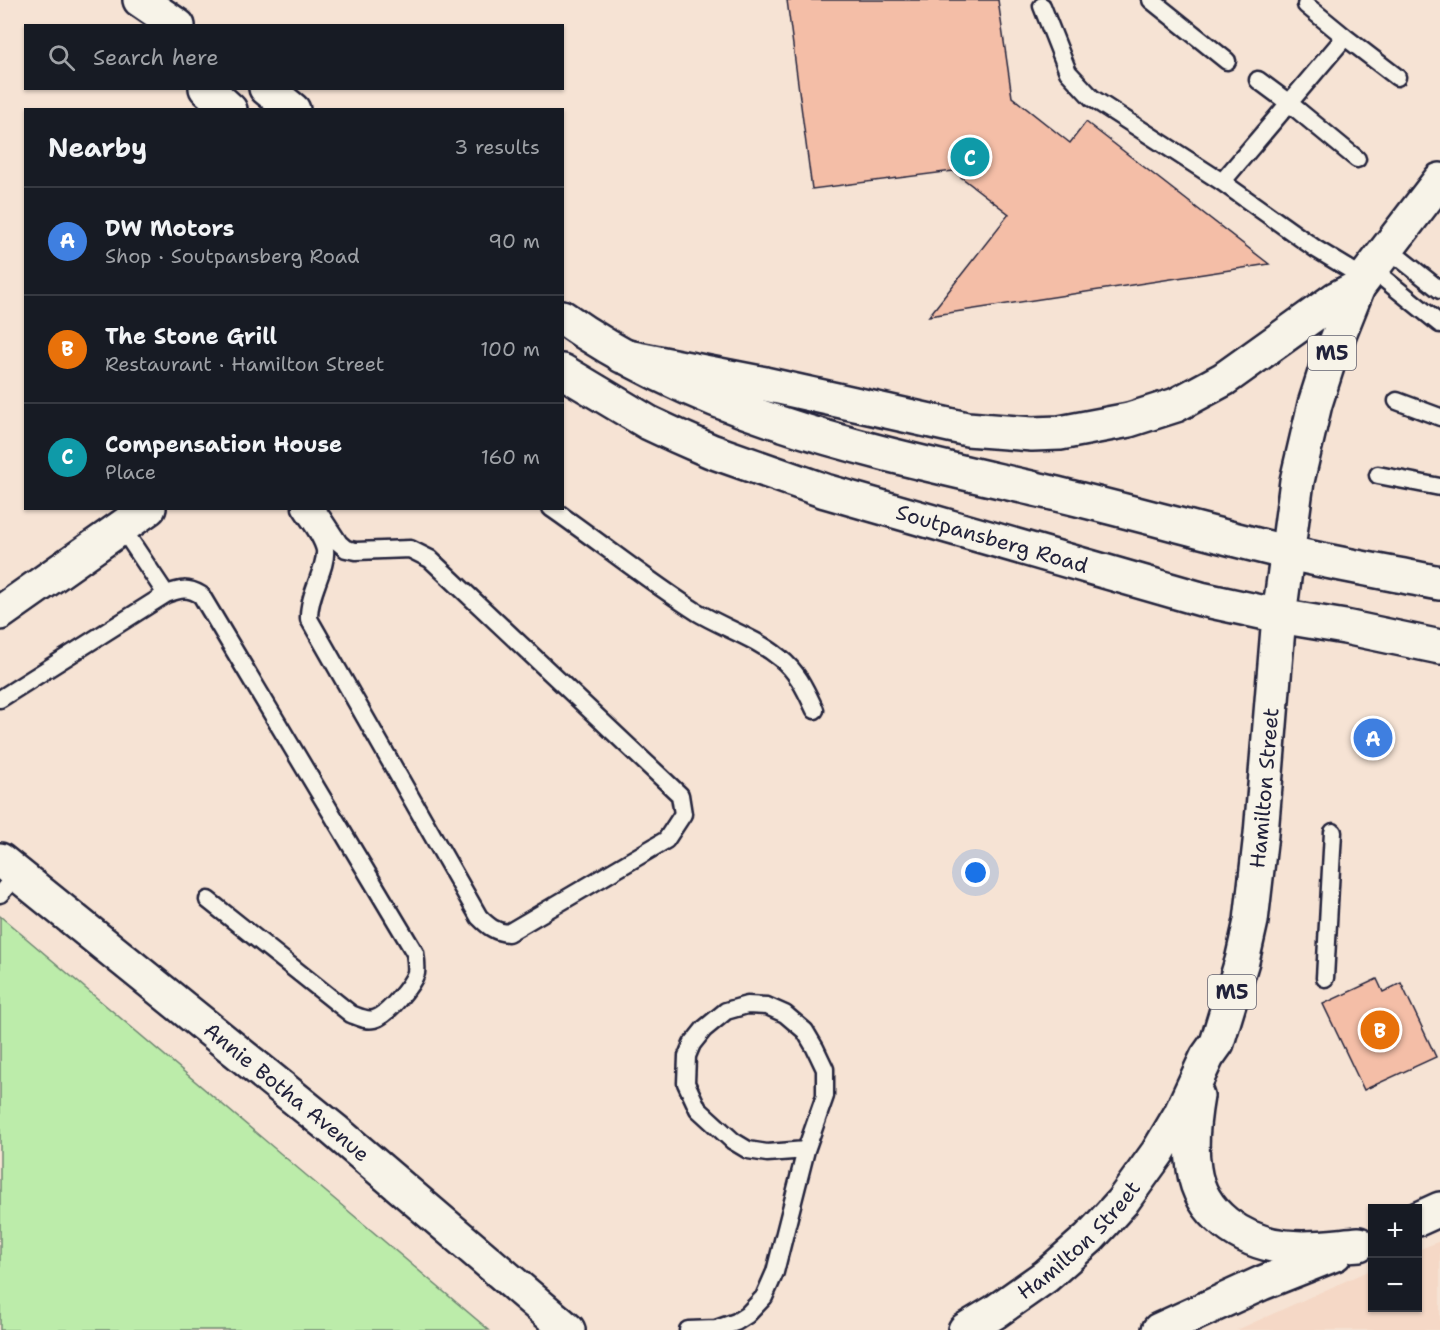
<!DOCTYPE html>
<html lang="en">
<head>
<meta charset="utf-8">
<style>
  :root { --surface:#171b24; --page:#20242c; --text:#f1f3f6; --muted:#9ea1a6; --line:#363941; --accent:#db2777 }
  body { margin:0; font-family:"Shantell Sans",sans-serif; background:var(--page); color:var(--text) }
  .controls { position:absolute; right:18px; bottom:18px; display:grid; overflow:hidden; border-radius:0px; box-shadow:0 2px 4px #0004 }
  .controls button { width:54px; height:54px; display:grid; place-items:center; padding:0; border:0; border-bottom:2px solid var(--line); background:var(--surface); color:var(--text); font:30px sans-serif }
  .you { position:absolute; left:976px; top:873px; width:21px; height:21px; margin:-15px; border:4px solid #fff; border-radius:50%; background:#1a73e8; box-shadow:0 0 0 9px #1a73e833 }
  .badge { display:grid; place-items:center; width:39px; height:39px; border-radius:50%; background:var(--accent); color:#fff; font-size:20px; font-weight:700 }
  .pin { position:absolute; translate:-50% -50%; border:3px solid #fff; box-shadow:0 2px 6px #0006 }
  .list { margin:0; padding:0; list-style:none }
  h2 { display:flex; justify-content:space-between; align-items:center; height:78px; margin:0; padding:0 24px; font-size:26px }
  h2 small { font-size:20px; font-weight:400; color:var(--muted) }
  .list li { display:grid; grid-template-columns:39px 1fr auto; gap:18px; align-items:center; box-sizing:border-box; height:108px; padding:0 24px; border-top:2px solid var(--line) }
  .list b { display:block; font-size:22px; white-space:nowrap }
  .list p { margin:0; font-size:20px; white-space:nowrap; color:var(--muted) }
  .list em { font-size:20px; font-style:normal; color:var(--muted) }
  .icon { flex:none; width:33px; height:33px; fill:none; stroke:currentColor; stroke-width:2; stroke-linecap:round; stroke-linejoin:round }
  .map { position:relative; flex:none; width:1440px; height:1330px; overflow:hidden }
  .search { position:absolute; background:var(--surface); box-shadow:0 2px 4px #0004; left:24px; top:24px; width:540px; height:66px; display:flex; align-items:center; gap:15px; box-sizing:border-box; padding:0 21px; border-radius:0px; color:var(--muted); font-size:22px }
  .panel { position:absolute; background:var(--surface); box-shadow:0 2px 4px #0004; left:24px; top:108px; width:540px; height:402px; border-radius:0px }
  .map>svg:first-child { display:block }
  .built { fill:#f5d8c6 }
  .green { fill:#bcecaa; stroke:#6f8772; stroke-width:1.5 }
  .building { fill:#f4bea7; stroke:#22223b; stroke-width:1.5 }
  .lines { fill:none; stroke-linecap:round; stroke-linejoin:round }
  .service-casing { stroke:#22223b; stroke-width:21 }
  .minor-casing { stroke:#22223b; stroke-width:38 }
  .secondary-casing { stroke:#22223b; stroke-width:38 }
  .primary-casing { stroke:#22223b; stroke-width:38 }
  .service { stroke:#f7f3e8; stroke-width:16 }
  .minor { stroke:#f7f3e8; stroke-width:33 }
  .secondary { stroke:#f7f3e8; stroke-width:33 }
  .primary { stroke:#f7f3e8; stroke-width:33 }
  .labels { text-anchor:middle; stroke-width:4.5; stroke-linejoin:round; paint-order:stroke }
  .shield { fill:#f7f3e8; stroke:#62616f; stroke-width:1.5 }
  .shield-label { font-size:20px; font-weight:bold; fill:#22223b }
  .street-label { font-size:21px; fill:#22223b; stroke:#f7f3e8 }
</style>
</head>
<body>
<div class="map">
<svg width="1440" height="1330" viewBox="0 0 1440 1330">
  <rect width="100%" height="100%" fill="#f6e3d4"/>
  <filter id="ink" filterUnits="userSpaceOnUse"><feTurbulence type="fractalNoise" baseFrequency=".0167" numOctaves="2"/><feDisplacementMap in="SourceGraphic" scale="12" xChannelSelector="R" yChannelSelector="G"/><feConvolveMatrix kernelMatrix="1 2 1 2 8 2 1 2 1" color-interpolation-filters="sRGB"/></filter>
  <g filter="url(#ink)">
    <!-- built -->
    <path class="built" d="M1440,1241V1330H1237L1372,1269V1308H1418V1250Z"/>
    <!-- green -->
    <path class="green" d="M0,916L489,1330H0Z"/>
    <!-- building -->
    <path class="building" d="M787,0H998L1012,97L1070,143L1086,122L1269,264L929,316L1009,214L953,171L812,189Z
      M1377,979L1383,992L1401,983L1436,1057L1364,1090L1323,1004Z"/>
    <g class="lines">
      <defs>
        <path id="service" d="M1151,0L1227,61
          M1306,5L1345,37
          M1042,6L1068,72L1092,98L1222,182L1316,249L1364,278
          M1258,80L1289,103L1357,159
          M1222,182L1345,37L1397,77
          M1387,248L1440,290
          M1372,269L1440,324
          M1397,401L1440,417
          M1378,475L1440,487
          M301,508C309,521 322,535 325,550C327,568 308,594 309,619L479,917C488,926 495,932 508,933L666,840L683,814L680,795L430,559L410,549L356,551L346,549L339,543L316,508
          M551,508C600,542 647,580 697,612C724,628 756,638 780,658C798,672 806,691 815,710
          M122,528L166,594C181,589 187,587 201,595L415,953C416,960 417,966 416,973C412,985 387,1016 374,1019C366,1021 359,1017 351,1014L208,900
          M0,699L166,594
          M0,894L17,874
          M1325,978L1333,832
          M688,1330L716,1329L736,1322L747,1315L764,1297L775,1272L806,1150L825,1096V1069L815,1048L805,1031L785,1014L767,1006L747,1005L726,1011L704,1029L692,1044L687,1056L686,1083L698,1109L733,1141L748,1150L767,1153L806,1150"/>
        <g id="minor">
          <path d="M0,613L149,508"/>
          <path id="s1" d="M0,860L334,1130L568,1330"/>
        </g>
        <g id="secondary">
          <path d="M140,0L178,26"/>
          <path d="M206,88L230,110"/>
          <path d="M266,88L293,110"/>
          <path d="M562,317C712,423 886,454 1061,495C1136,513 1210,534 1285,552C1336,564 1389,573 1440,583"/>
          <path id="s2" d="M562,371L649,423L677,436L711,451L825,491L1201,599L1279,616L1345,627L1440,647"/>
        </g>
        <g id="primary">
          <path d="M622,356L765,384L967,429L1032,434L1060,433L1129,420L1176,405L1224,379L1337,298L1358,287"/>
          <path d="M1197,1096C1193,1119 1190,1145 1194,1169C1200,1214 1242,1242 1285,1247C1310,1250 1334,1246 1359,1244"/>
          <path d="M1418,1219L1440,1209"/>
          <path id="s3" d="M965,1330L995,1312L1046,1276L1089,1238L1104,1222L1122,1202L1158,1152L1180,1115L1207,1057L1217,1043L1242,961L1251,921L1261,834L1279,616L1297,481L1315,404L1330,357L1358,287L1440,180"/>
          <path d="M1159,1330L1262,1283L1335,1254"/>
        </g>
      </defs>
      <!-- service casing -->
      <use href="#service" class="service-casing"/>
      <!-- minor casing -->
      <use href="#minor" class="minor-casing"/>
      <!-- secondary casing -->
      <use href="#secondary" class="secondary-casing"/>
      <!-- primary casing -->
      <use href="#primary" class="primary-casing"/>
      <!-- service -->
      <use href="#service" class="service"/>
      <!-- minor -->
      <use href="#minor" class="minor"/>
      <!-- secondary -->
      <use href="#secondary" class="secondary"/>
      <!-- primary -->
      <use href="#primary" class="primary"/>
    </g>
  </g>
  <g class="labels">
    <!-- shield labels -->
    <g class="shield">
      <rect x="1308" y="336" width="48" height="34" rx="4.5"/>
      <rect x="1208" y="975" width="48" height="34" rx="4.5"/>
    </g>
    <g class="shield-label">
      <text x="1332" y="360">M5</text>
      <text x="1232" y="999">M5</text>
    </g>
    <!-- street labels -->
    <g class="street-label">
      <text dy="7" stroke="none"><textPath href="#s2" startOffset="464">Soutpansberg Road</textPath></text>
      <text dy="7" stroke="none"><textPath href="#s3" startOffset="650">Hamilton Street</textPath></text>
      <text dy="7" stroke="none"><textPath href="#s1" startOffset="369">Annie Botha Avenue</textPath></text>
      <text dy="7" stroke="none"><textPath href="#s3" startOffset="146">Hamilton Street</textPath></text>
    </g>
  </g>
</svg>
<div class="controls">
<button>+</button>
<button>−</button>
</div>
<div class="you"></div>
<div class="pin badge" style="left:1373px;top:738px;background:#3f7fe0">A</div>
<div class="pin badge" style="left:1380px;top:1030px;background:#e8710a">B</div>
<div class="pin badge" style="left:970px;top:157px;background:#0f9aa8">C</div>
<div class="search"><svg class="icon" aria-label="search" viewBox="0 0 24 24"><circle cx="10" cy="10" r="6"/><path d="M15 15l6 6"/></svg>Search here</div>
<section class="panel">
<h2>Nearby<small>3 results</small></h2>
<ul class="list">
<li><span class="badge" style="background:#3f7fe0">A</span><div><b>DW Motors</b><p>Shop · Soutpansberg Road</p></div><em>90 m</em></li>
<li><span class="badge" style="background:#e8710a">B</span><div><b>The Stone Grill</b><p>Restaurant · Hamilton Street</p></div><em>100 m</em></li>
<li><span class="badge" style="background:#0f9aa8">C</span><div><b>Compensation House</b><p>Place</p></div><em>160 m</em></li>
</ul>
</section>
</div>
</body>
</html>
